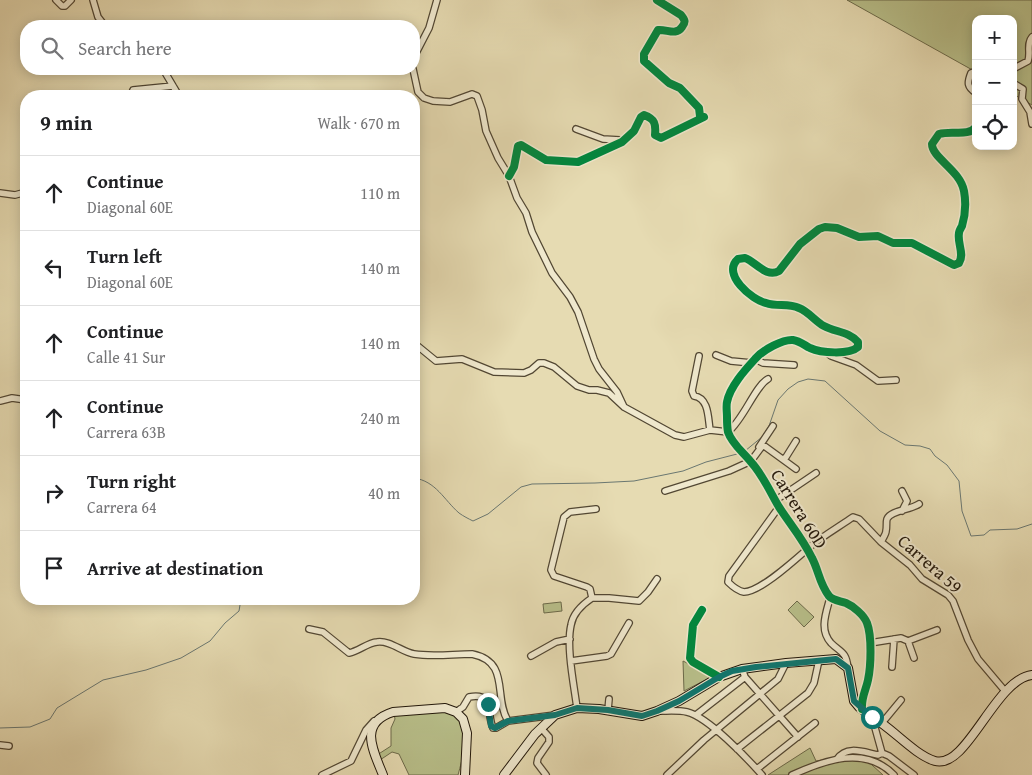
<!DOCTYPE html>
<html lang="en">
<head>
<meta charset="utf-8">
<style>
  :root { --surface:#fff; --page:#f6f6f6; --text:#202124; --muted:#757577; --line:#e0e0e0 }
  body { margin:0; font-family:"Gentium Book Plus",serif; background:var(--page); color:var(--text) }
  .controls { position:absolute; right:15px; top:15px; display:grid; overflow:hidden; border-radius:10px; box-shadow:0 2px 12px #0003 }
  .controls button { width:45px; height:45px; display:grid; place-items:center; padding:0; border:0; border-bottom:1px solid var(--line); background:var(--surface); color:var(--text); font:25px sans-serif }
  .stop { position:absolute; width:15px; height:15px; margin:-11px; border:4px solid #0f766e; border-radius:50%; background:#fff }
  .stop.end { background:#0f766e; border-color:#fff; box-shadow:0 1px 5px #0008 }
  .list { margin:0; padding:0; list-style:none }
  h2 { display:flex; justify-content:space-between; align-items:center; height:65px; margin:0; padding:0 20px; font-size:21px }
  h2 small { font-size:16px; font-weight:400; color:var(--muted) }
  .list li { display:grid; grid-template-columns:32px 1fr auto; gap:15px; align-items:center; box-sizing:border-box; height:75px; padding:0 20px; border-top:1px solid var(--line) }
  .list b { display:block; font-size:19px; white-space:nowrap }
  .list p { margin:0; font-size:16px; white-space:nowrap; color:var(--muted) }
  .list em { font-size:16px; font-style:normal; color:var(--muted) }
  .icon { flex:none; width:28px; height:28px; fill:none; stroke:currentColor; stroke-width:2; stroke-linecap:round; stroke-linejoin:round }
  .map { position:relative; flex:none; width:1032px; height:775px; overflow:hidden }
  .search { position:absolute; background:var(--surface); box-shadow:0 2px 12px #0003; left:20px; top:20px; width:400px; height:55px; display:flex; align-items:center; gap:12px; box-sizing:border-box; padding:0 18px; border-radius:20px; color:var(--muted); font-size:19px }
  .panel { position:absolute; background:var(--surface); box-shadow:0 2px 12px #0003; left:20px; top:90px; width:400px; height:515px; border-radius:20px }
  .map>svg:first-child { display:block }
  .green { fill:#b8bf8a; stroke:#6c6a4a }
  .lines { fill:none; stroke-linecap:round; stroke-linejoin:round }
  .stream { stroke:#6a7771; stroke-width:1 }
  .street-casing { stroke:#524733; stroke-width:8 }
  .secondary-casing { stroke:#211609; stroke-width:10 }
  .street { stroke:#efe8cd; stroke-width:5.5 }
  .secondary { stroke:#efe8cd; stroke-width:8 }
  .cycleway-casing { stroke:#efe8cd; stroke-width:11 }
  .cycleway { stroke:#00873e; stroke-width:8 }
  .route { stroke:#0f766e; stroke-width:6 }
  .labels { text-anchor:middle; stroke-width:4; stroke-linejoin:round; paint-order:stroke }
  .street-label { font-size:18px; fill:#211609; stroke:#efe8cd }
</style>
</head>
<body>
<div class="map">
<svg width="1032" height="775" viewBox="0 0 1032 775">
  <rect width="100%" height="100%" fill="#e6dbb2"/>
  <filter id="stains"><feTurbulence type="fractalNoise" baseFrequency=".004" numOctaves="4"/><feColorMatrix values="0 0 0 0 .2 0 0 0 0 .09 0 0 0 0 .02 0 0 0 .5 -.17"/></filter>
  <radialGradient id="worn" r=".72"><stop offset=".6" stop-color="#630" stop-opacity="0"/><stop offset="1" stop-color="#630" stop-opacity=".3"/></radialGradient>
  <!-- green -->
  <path class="green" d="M847,0H1032V105L1013,94V19H976V72Z
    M797,601L814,617L804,627L788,610Z
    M561,602L562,611L544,613L543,604Z
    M683,661L713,676L684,691Z
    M449,711C452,713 457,716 459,718C471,731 462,760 458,775H409L399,754L392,752L380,760L377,755L391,746V728L395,719L394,714Z
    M810,748L816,761L860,754L883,775H768Z"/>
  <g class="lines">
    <!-- stream -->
    <path class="stream" d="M745,451L762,437L769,426L778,400L788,389L798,382L808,379L825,381L880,431L905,445L920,446L930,449L935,456L947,465L959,481L962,511L971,536L984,535L990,530L1017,529L1032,524
      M414,478C436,481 444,500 459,513C463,516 469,519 473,521L488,514L521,487L532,484L595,483L634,481L683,471L706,462L741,453
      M0,728L30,727L50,719L57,708L103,680L146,670L181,658L210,641L225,623L239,611L241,599"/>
    <defs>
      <path id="street" d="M56,0L62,6H65L71,0
        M93,0L98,17L105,26
        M414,57L429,28L437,0
        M73,69L89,71L102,69
        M163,69L179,96
        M413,69L418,92L424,98L433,101L450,102L472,94L477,96L482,110L486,131L498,158L509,176L517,198L526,213L532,232L552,273L570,297L578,312L594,359L599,369L617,392L624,407
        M1013,69L1028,61C1031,53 1026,44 1032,37
        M976,71L971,73C967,83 967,87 976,93
        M1013,83L1023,89L1022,99L1030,112L1032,124
        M131,96L133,90L173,86
        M576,129L603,139L620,140L622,142
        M509,176L514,167L518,146L521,145L546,160L578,162L622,142L634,131L641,117L644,115C655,119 656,124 655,135L661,138L704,117L700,116L699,108L680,88L669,83L644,61V54L658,30C667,29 676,36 682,27C686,22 685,20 681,15L657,0
        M0,193L15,195L26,192
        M414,343L436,361L462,359L494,372L524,373L531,370L539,363H544L554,367L577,386L589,390H597L609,393L624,407L675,435L684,437L710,430L728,432
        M826,352L831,356L856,365L878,381L896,380
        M716,355L731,361L752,363
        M699,356L692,391L694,396C709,398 708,418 710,430
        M755,359L763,363L794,365
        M0,401L12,398L26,400
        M728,432C744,419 755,386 768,379
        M759,447L773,426
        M783,459L786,457L796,441
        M665,491L729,471L751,461L763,445L796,469
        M776,500L816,473
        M779,507L729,576L728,582C732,586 738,591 744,592C761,592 798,557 811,546C823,536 837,528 850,519L853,517L859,519L881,542L910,565L922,579L948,595L953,601L968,640L978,659L1005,691
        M902,511L907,501L902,491
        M881,542C883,538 886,534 886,531C887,527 886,522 887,519C891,510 911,510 919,504
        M592,598L590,589L587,587L554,576L551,570L564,517L570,512L596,509
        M592,598H609L639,601L648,592L657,579
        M830,598C826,613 819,630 831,643C841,653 846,651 848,668
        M702,610L693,625L690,658L693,662L719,677
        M309,629L323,632L349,653C359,651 367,643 377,642C390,640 402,652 414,654C433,657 453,654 472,654C511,662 493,697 508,721
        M908,641L914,658
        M870,643L901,638L908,641L937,630
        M531,656L556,642L570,639
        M571,661L607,656L611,654L629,623
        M892,667L894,639
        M742,669L745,677L798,737
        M577,708C574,685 566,647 571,625C573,613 583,604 592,598
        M862,709C861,698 866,690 868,680C871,666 872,636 867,623C864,615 853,606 846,603C840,601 832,600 829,596C819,583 819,571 812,558C803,539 790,524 779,507C770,492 763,475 751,462C743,452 732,444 728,432C727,427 727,421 727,417C727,412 726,406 727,402C730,386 746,369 756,358C763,350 783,339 793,340C800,341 804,345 810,348C821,353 849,355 858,347V342C850,332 835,332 824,326C815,321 809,312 799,308C788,303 777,307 766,303C752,300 721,274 738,259L745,258C756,262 766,278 779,271L800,244L819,229L825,227L837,228L859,237L878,236L893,243H912L954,265L959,263C965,254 957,244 959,233C959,231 961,228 962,226C965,216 966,202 964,191C960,170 932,158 932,144L939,134C952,130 968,137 976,127
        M608,710L609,699
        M659,711C668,711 678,710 687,712C708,717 747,758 762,775
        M456,712L463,707L469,697C495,692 486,713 493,728H496L508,721L555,715
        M696,715L745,677
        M882,723L901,700
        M541,728L549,737V742L538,758L537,763L546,775
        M0,745L9,746
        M737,749L808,693L814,683L819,660
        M882,753L889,756L914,775
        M837,759C847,745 863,752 878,755L882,753L872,717
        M757,769L815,723
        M322,775L351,761L366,730L374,721
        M667,775L704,740L778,679L786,663
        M792,775C825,760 865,745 894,775"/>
      <path id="secondary" d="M383,775C373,750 358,723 393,712L445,708L456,712L463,719L467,733L465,775
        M504,775L535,734L555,715L577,708L599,709L642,716L657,711L679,701L719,677L742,669L786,663L836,659L848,668L854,701L859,707C867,714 876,719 884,725C899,736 918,756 935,761C967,770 995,679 1032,675"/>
    </defs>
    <!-- street casing -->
    <use href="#street" class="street-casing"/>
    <!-- secondary casing -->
    <use href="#secondary" class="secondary-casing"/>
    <!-- street -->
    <use href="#street" class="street"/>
    <!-- secondary -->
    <use href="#secondary" class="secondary"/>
    <defs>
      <path id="cycleway" d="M509,176L514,167L518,146L521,145L546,160L578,162L622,142L634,131L641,117L644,115C655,119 656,124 655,135L661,138L704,117L700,116L699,108L680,88L669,83L644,61V54L658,30C667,29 676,36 682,27C686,22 685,20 681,15L657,0
        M702,610L693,625L690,658L693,662L719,677
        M862,709C861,698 866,690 868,680C871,666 872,636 867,623C864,615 853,606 846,603C840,601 832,600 829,596C819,583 819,571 812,558C803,539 790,524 779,507C770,492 763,475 751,462C743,452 732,444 728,432C727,427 727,421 727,417C727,412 726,406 727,402C730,386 746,369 756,358C763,350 783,339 793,340C800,341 804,345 810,348C821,353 849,355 858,347V342C850,332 835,332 824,326C815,321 809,312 799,308C788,303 777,307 766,303C752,300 721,274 738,259L745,258C756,262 766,278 779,271L800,244L819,229L825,227L837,228L859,237L878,236L893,243H912L954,265L959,263C965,254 957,244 959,233C959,231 961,228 962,226C965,216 966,202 964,191C960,170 932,158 932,144L939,134C952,130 968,137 976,127"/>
    </defs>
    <!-- cycleway casing -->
    <use href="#cycleway" class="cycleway-casing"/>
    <!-- cycleway -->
    <use href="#cycleway" class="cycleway"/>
  </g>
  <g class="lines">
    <!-- route -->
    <path class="route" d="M488,704L491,726L495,728L508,721L555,715L577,708L608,710L642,716L657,711L679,701L719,677L732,671L756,667L836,659L848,668L854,701L872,717"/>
  </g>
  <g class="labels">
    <!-- street labels -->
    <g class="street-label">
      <text transform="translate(799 509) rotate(58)" y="6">Carrera 60D</text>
      <text transform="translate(930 564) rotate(41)" y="6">Carrera 59</text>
    </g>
  </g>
  <rect width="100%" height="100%" filter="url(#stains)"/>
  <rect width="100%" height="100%" fill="url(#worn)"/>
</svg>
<div class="controls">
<button>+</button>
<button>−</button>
<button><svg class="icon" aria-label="locate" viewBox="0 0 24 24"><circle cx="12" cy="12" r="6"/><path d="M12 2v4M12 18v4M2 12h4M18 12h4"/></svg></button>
</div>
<div class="stop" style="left:872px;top:717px"></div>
<div class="stop end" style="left:488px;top:704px"></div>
<div class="search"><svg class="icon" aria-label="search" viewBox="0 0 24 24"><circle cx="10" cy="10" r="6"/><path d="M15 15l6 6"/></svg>Search here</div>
<section class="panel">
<h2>9 min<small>Walk · 670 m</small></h2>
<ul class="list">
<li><svg class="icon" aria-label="ahead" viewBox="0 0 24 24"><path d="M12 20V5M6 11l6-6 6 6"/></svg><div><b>Continue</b><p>Diagonal 60E</p></div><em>110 m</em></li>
<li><svg class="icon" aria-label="left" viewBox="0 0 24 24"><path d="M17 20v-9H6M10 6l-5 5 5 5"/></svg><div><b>Turn left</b><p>Diagonal 60E</p></div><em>140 m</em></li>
<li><svg class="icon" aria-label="ahead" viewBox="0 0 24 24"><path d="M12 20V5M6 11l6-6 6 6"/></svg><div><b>Continue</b><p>Calle 41 Sur</p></div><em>140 m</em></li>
<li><svg class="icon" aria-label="ahead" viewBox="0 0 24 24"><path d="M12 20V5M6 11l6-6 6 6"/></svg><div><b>Continue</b><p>Carrera 63B</p></div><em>240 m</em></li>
<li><svg class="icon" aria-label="right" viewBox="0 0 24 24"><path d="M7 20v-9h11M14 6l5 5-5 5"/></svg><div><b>Turn right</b><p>Carrera 64</p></div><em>40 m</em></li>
<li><svg class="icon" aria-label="arrive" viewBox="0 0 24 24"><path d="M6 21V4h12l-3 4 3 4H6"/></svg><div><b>Arrive at destination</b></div></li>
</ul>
</section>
</div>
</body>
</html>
